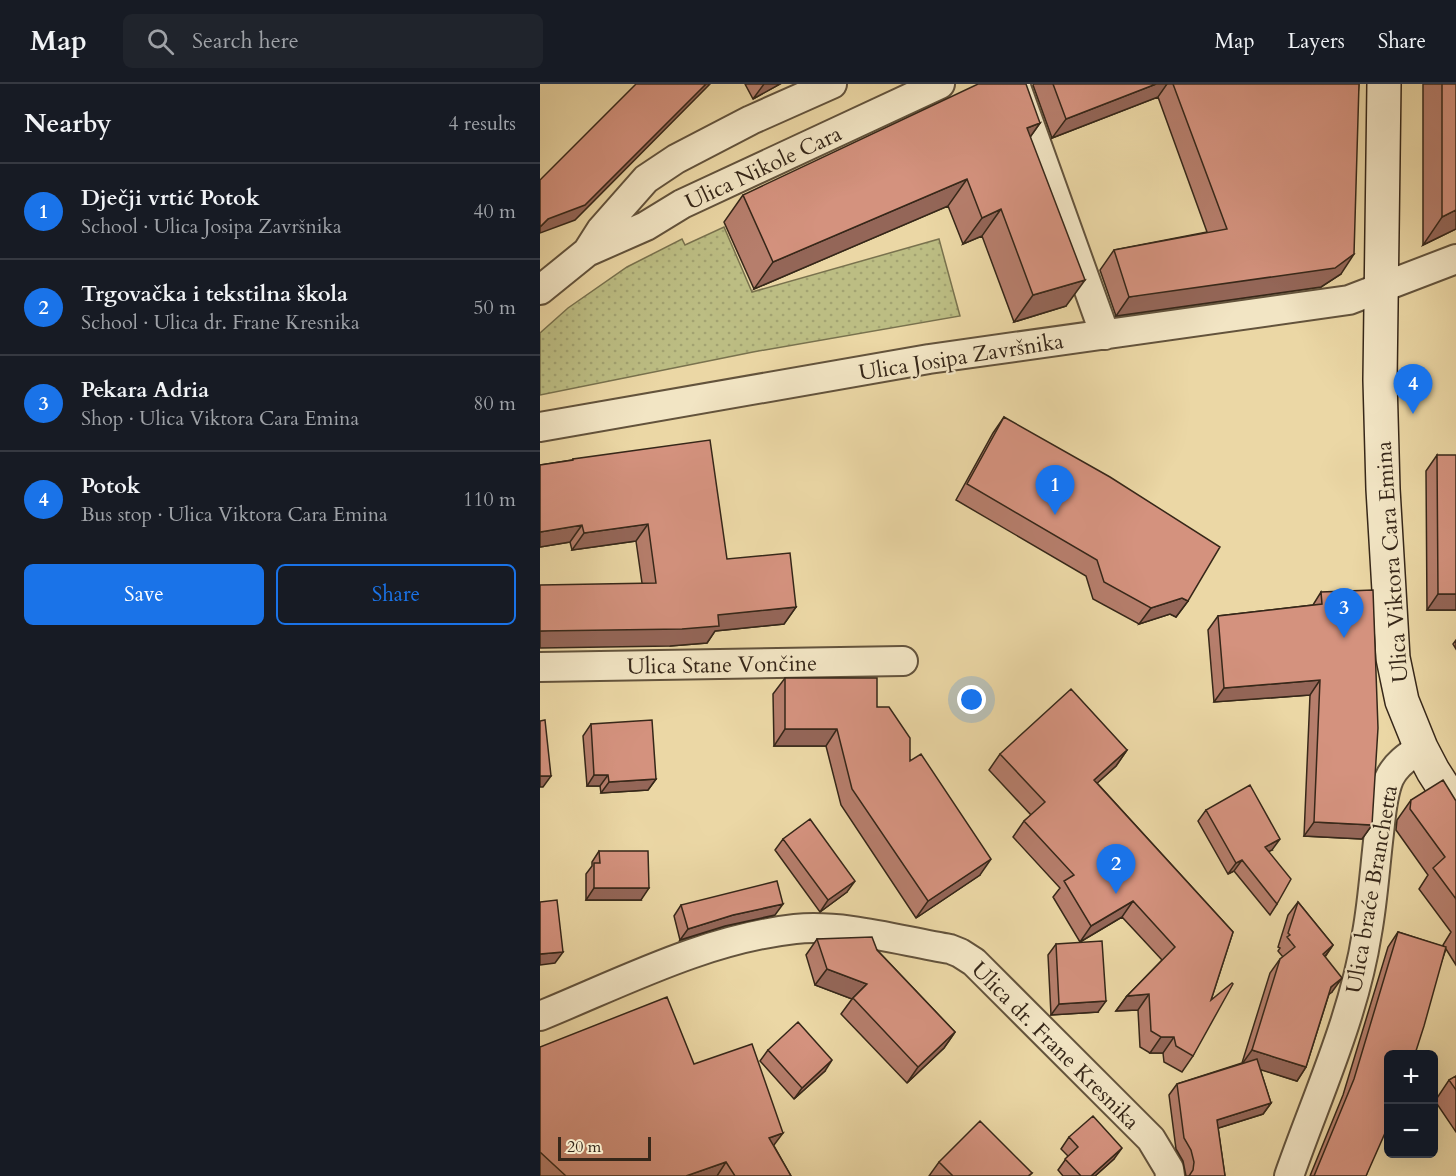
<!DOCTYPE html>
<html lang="en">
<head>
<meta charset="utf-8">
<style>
  :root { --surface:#171b24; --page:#20242c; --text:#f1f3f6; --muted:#9ea1a6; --line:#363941; --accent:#1a73e8 }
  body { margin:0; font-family:Cardo,serif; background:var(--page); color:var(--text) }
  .controls { position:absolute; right:18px; bottom:18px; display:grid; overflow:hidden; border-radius:9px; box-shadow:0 6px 24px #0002 }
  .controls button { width:54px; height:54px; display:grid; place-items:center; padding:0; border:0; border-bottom:2px solid var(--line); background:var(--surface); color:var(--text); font:30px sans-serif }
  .scale { position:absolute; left:18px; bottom:15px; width:93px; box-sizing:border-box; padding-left:6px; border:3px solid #362719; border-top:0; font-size:16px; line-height:21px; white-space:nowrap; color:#362719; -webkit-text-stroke:4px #f2e5c4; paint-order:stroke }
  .you { position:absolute; left:432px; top:616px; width:21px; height:21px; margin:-15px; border:4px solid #fff; border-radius:50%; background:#1a73e8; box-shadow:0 0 0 9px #1a73e833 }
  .badge { display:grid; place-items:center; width:39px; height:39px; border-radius:50%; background:var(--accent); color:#fff; font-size:20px; font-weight:700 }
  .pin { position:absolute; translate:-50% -50px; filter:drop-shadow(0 2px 3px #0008) }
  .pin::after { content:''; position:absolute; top:32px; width:21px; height:18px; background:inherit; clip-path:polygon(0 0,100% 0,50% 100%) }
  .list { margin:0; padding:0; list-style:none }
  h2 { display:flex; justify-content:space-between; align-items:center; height:78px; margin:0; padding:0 24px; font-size:26px }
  h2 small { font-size:20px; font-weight:400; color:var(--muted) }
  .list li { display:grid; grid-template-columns:39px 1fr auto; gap:18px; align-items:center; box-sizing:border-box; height:96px; padding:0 24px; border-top:2px solid var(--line) }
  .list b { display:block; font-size:22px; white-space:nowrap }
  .list p { margin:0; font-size:20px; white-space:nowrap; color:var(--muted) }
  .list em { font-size:20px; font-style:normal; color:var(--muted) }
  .actions { display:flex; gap:12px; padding:18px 24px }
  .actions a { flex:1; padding:14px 0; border:2px solid var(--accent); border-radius:9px; text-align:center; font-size:21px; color:var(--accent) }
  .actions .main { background:var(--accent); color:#fff }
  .icon { flex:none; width:33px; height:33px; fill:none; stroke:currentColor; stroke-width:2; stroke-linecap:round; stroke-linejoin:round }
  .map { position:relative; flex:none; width:916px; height:1092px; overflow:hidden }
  header { display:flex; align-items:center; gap:36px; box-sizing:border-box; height:84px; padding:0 30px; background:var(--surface); border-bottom:2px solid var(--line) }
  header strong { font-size:28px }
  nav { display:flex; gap:33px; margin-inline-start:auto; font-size:21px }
  .search { width:420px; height:54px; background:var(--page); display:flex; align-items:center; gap:15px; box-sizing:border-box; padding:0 21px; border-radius:9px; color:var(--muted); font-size:22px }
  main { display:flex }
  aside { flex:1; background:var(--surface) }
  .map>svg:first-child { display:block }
  .grass { fill:url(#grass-dots); stroke:#79724e; stroke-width:1.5 }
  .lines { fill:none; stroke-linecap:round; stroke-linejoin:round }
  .street-casing { stroke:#63533c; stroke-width:32 }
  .secondary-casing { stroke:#362719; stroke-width:36 }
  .street { stroke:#f2e5c4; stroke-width:28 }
  .secondary { stroke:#f2e5c4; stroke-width:33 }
  .wall { fill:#b67e6c; stroke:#362719; stroke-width:1.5 }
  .shaded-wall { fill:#946658; stroke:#362719; stroke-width:1.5 }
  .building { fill:#d4927e; stroke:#362719; stroke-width:1.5 }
  .labels { text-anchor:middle; stroke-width:4.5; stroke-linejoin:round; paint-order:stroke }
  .street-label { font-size:22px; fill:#362719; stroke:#f2e5c4 }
</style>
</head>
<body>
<header>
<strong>Map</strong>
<div class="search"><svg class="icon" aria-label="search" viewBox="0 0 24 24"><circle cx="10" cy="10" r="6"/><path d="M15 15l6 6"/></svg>Search here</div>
<nav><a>Map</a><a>Layers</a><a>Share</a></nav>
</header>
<main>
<aside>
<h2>Nearby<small>4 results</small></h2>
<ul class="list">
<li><span class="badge">1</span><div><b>Dječji vrtić Potok</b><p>School · Ulica Josipa Završnika</p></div><em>40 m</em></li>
<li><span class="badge">2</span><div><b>Trgovačka i tekstilna škola</b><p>School · Ulica dr. Frane Kresnika</p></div><em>50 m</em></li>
<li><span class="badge">3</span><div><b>Pekara Adria</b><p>Shop · Ulica Viktora Cara Emina</p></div><em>80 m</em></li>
<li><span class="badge">4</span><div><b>Potok</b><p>Bus stop · Ulica Viktora Cara Emina</p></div><em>110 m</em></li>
</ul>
<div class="actions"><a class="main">Save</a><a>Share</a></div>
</aside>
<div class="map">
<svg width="916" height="1092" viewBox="0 0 916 1092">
  <defs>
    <pattern id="grass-dots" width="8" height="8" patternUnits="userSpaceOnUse" patternTransform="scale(1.5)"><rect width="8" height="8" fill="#bcbd83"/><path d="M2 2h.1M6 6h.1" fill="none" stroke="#a2a271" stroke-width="1.8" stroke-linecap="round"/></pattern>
  </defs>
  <rect width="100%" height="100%" fill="#ebd7a5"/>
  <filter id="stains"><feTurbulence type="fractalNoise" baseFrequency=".00333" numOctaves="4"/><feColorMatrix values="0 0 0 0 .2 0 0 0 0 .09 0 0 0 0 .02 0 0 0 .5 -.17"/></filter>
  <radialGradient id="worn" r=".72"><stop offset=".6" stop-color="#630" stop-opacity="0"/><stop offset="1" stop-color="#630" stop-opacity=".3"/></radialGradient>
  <!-- grass -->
  <path class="grass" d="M184,143L212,208L399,155L420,232L213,268L0,311V249L28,224L87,183L142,155L145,161Z"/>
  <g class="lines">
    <defs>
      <path id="street" d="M475,0L565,251
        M47,168L61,146L106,95L136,75L211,36L292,0
        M0,206L47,168L106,142L142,120L400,0
        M0,343L389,275L809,216L916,175
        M0,583L363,577
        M0,932C83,898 165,855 255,845C305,840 361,857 410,865L420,869L434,878L611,1055L629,1085L630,1092
        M749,1092C777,1012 814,933 827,849C833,816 835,782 839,749C841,732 842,712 849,695C855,681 868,672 881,664"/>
      <path id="secondary" d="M844,0L840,296L843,405L853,574L862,617L881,664L893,687L916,723"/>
    </defs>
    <!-- street casing -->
    <use href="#street" class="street-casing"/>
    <!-- secondary casing -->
    <use href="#secondary" class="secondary-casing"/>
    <!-- street -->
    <use href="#street" class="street"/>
    <!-- secondary -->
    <use href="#secondary" class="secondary"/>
  </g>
  <!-- wall -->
  <path class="wall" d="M205,0H240L213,15Z
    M494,0H819L801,190L781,203L576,232L560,186L574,166L667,148L618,13L512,54L493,1Z
    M883,0H916V145L883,161Z
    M500,39L490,53L526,222L474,238L442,152L423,160L408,122L214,205L184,138L203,111Z
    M464,333L648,517L636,533L630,530L599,540L553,515L546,492L416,416L453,349Z
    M897,371L916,526H887L886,387Z
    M33,375L187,475L256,523L244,540L175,547L167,559L130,562L102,499L96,457L32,466L30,458L0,463V381L32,376Z
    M781,508L832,741L822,755L764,752L770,611L674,618L668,546L678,532L773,521Z
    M916,556V565L913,560Z
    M245,594L337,623L440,791L376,834L301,721L286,662H234L233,610Z
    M51,640L116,695L108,706L61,709L60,702H47L43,652Z
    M587,666L576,682L557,699L693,848L653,972L642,988L624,978L623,969H610L600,963L598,926L576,927L587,912L622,876L582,833L540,858L513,813L520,804L473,753L484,737L491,731L449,686L460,670Z
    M871,716L916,717V881L906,865L826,1092H770L803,1011L848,863L858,848L904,863L903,861L911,848L879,805L888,791L856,746L857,736Z
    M666,726L732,766L729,767L737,820L730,831L694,787L688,790L658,737Z
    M243,755L307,808L280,828L235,766Z
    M59,767L101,816H46V790L52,782V778Z
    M758,818L793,861L785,873L792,908L789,910L766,983L757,997L720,985L731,1019L723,1030L678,1044L685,1092H646L643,1077L636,1065L629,1011L637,1000L702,979L730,889L740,875L743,873L738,867L740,864L738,863L748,831Z
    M141,821L235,831L185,842L140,856L134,832Z
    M277,855L337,866L415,948L404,964L367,999L301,930L312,915L275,901L266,871Z
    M516,860L558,928L511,931L508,871Z
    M0,963L154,980L234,1062L251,1092H0Z
    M228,966L285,987L254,1015L220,977Z
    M916,992V1048L895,1017L909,996Z
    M529,1053L574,1075L555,1092H523L518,1086L528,1072L521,1065Z
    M399,1078L492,1089L489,1092H389Z"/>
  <!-- shaded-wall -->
  <path class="shaded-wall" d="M166,0H170L35,136L0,149V143L8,135Z
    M224,0H240L213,15Z
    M616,0H627L618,13L512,54L526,35Z
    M500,39L481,66L487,44Z
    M427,95L408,122L214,205L233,178Z
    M461,125L442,152L423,160L442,134Z
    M916,126V145L883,161L902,133Z
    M814,170L801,190L781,203L576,232L589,213Z
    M545,196L526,222L474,238L493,211Z
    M108,440L96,457L32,466L44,449Z
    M42,441L30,458L0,463V448Z
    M898,510H916V526H887Z
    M642,514L648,517L636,533L630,530L599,540L611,524Z
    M256,523L244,540L175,547L167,559L130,562L0,564V547Z
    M780,596L770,611L674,618L684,604Z
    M245,645H297L286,662H234Z
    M587,666L576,682L543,712L554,696Z
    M54,691H68L60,702H47Z
    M0,692H11L3,703H0Z
    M116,695L108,706L61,709L69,698Z
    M774,738L832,741L822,755L764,752Z
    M740,755L732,766L717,774L725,763Z
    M451,775L440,791L376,834L388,817Z
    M702,776L694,787L688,790L696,779Z
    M315,797L307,808L280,828L288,816Z
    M54,804H109L101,816H46Z
    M593,817L582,833L540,858L551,842Z
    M243,820L235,831L185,842L140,856L148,845L193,831Z
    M793,861L783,875V870Z
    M23,868L15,879L0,881V870Z
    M287,885L327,900L312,915L275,901Z
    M802,894L792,908L782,916L791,903Z
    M609,910L598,926L576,927L587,912Z
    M566,917L558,928L511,931L519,920Z
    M415,948L404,964L367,999L378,983Z
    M621,953H634L623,969H610Z
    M712,966L766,983L757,997L702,980Z
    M292,976L285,987L254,1015L262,1004Z
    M731,1019L723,1030L669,1047L677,1036Z
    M243,1049L231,1065L229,1054Z
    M582,1064L574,1075L555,1092H551Z
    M186,1078L177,1092H146Z"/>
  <!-- building -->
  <path class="building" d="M96,0H166L45,121L8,135L0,143V96Z
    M438,0H486L500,39L487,44L545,196L493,211L461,125L442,134L427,95L233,178L203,111Z
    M513,0H616L526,35Z
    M633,0H819L814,170L795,184L589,213L574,166L687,145Z
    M902,0H916V126L902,133Z
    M464,333L570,393L680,463L648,517L642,514L611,524L564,498L557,476L427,400Z
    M170,356L187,475L250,469L256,523L178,531L179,542L142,545L0,547V501L116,499L108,440L44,449L42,441L0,448V381L33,376V375Z
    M897,371H916V510H898Z
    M833,506L838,644L832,741L774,738L780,596L684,604L678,532L782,520L781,508Z
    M245,594H337V623H349L370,654V677L381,670L451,775L388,817L312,705L297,645H245Z
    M531,605L587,666L554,696L693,848L671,916L692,899L693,900L653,972L636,962L634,953H621L611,947L609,910L587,912L635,863L593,817L551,842L524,797L534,791L484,737L505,718L460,670Z
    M5,636L11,692H0V637Z
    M112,636L116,695L69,698L68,691H54L51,640Z
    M903,696L916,717V815L893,784L905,773L870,725L871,716Z
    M710,701L740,755L725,763L751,795L737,820L702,776L696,779L666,726Z
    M270,735L315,797L288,816L243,755Z
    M59,767H108L109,804H54V779H60Z
    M237,797L243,820L193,831L148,845L141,821Z
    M17,816L23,868L0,870V818Z
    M758,818L793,861L783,870L802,894L791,903L766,983L712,966L740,875L755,863L747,853L750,851L748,849Z
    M858,848L906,863L884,942L875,970H849V1040L826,1092H774L814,995Z
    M332,853L337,866L415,948L378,983L313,914L327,900L287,885L277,855Z
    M562,857L566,917L519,920L516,860Z
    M127,913L154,980L212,960L243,1049L229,1054L251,1092H195L186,1078L146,1092H26L0,1068V963Z
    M258,938L292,976L262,1004L228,966Z
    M717,975L731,1019L677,1036L685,1092H649L653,1086L654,1078L651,1066L644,1054L637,1000Z
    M916,992V1006L909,996Z
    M553,1032L582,1064L551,1092H552H541L525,1075L538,1063L529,1053Z
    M440,1037L492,1089L488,1092H413L399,1078Z"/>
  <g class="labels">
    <!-- street labels -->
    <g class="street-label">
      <text transform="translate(223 83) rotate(-25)" y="8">Ulica Nikole Cara</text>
      <text transform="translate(421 272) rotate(-9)" y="8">Ulica Josipa Završnika</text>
      <text transform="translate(851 478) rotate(-94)" y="8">Ulica Viktora Cara Emina</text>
      <text transform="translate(182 580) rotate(-1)" y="8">Ulica Stane Vončine</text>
      <text transform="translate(831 805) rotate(-80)" y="8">Ulica braće Branchetta</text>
      <text transform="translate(516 961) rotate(45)" y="8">Ulica dr. Frane Kresnika</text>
    </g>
  </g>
  <rect width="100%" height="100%" filter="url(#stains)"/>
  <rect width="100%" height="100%" fill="url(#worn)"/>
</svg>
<div class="controls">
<button>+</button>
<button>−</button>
</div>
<div class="scale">20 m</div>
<div class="you"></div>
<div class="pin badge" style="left:515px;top:431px">1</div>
<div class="pin badge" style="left:576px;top:810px">2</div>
<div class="pin badge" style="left:804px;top:554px">3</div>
<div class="pin badge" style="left:873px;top:330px">4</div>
</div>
</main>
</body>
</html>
